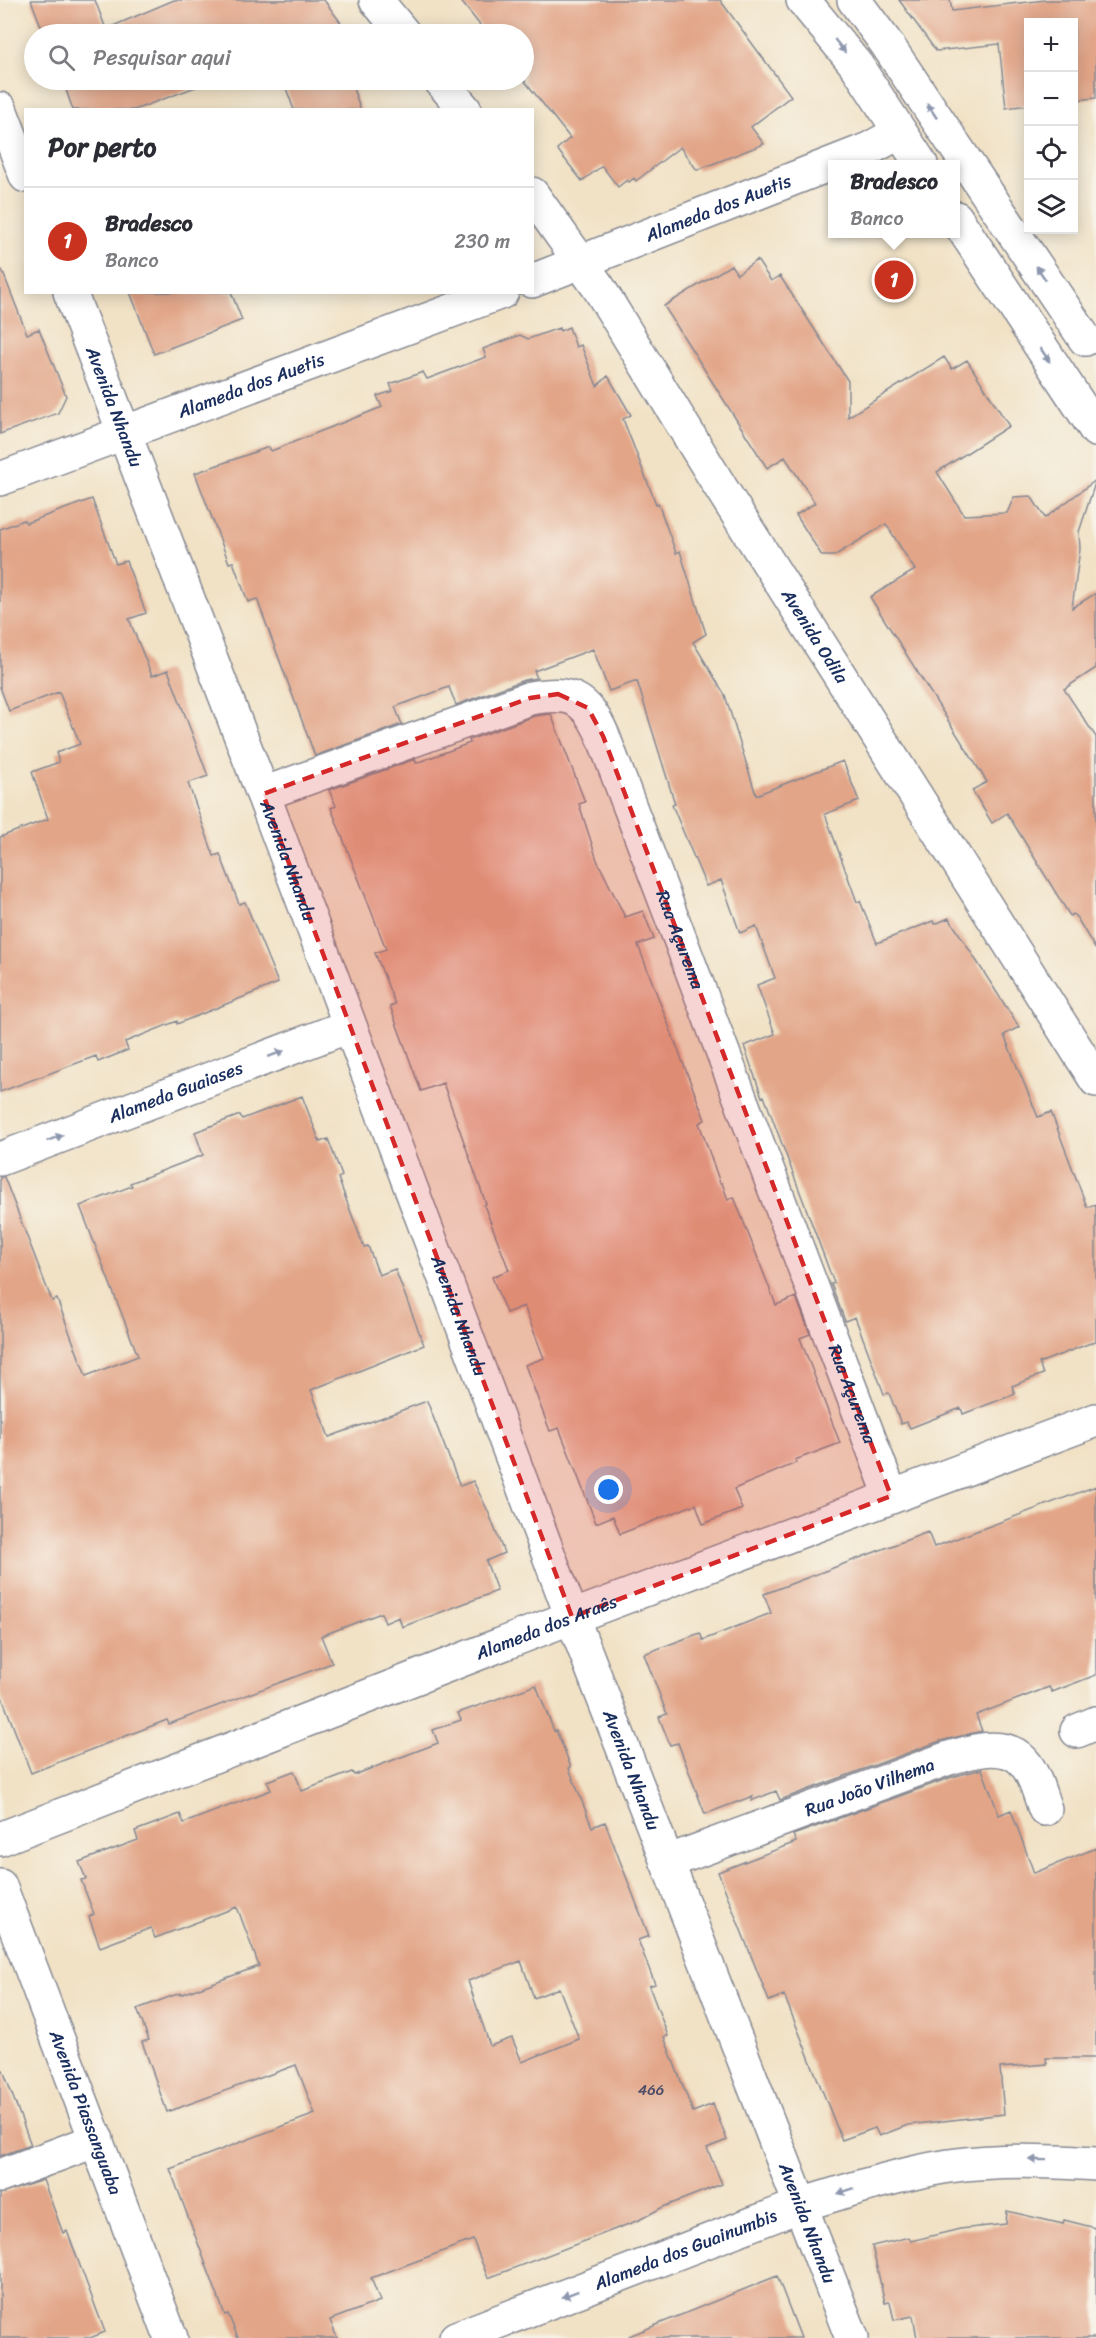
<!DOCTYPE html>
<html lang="pt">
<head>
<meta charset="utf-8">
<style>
  :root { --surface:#fff; --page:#f7f7f7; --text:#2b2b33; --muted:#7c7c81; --line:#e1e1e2; --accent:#c8321e }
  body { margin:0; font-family:Sriracha,sans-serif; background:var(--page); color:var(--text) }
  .controls { position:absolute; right:18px; top:18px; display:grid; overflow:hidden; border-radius:0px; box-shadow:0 3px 15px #0003 }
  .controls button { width:54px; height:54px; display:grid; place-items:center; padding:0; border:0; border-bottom:2px solid var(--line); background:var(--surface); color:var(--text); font:30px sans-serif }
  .you { position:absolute; left:609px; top:1490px; width:21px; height:21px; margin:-15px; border:4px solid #fff; border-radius:50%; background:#1a73e8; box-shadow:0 0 0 9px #1a73e833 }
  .badge { display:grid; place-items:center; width:39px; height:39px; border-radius:50%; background:var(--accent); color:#fff; font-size:20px; font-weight:700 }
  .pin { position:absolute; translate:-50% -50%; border:3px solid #fff; box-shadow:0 2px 6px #0006 }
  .popup { position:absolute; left:828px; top:160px; width:132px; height:78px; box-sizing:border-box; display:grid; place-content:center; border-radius:0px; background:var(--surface); filter:drop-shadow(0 2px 4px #0005); font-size:20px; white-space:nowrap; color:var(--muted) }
  .popup b { font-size:22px; color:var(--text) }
  .popup::after { content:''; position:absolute; left:50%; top:100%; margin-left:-12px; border:12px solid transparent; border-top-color:var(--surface) }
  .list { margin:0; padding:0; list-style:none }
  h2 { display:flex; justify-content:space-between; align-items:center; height:78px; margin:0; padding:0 24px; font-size:26px }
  h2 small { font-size:20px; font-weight:400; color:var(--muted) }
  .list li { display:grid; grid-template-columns:39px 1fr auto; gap:18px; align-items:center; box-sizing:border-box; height:108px; padding:0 24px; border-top:2px solid var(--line) }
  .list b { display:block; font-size:22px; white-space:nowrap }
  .list p { margin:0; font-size:20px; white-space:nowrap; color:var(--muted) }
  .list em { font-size:20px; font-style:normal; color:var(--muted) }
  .icon { flex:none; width:33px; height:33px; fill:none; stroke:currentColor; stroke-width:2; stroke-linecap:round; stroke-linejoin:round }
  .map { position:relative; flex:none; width:1096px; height:2338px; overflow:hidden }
  .search { position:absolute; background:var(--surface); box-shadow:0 3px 15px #0003; left:24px; top:24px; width:510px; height:66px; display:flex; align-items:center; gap:15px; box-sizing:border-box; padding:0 21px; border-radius:33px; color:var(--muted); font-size:22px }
  .panel { position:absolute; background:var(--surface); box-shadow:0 3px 15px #0003; left:24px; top:108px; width:510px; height:186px; border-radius:0px }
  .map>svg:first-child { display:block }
  .building { fill:#e2a588; fill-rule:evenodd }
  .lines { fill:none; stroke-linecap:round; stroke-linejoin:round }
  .minor-casing { stroke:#868892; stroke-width:36 }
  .minor { stroke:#fff; stroke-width:33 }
  .oneway { fill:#8d97ae }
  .marked { fill:#d62828; fill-opacity:0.2; stroke:#d62828; stroke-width:4.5; stroke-dasharray:12 8; stroke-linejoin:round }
  .labels { text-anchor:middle; stroke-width:4.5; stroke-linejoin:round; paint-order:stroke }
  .number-label { font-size:15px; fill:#4d4c68 }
  .street-label { font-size:18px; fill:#1b2f5e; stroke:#f7f3e8 }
</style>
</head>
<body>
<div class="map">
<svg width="1096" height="2338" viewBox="0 0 1096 2338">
  <rect width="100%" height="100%" fill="#f7f3e8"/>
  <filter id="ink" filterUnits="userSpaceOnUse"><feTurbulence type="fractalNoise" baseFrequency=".0167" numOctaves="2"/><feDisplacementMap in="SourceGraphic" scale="12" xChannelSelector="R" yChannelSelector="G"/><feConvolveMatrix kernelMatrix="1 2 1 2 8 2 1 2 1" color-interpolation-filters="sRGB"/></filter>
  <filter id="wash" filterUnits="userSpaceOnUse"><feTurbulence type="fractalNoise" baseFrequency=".008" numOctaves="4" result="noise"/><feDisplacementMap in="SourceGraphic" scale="24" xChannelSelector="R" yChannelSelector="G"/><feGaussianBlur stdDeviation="1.35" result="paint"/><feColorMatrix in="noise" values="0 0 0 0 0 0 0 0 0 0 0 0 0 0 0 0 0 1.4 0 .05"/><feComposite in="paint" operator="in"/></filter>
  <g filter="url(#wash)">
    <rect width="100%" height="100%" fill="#f1e2c6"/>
    <g id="blocks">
      <!-- building -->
      <path class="building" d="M31,0H95L106,29L174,0H324L347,31L337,34H44Z
        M460,0H720L791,96L751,127L764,144L697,170L680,147L636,181L634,178L629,182L627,180L618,187L602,166L582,181L557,149L570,138L524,80V34H487Z
        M899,0H950L952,11L1045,0H1096V98L1074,100V22H1029V105L1006,108L999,44L936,51Z
        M76,80H201L204,84L134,110H73L64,84Z
        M283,80H350L361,110H294Z
        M757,260L771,281L780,276L848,381V417L944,357L952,369L967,360L1009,426L937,472L964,515L1007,513L1014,497L1031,496L1045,518L1096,480L1079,532L1080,549L1072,608L1096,593V668L1064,689L1096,737V950L1077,918L1073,914L1070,916L1007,813L992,823L972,790L987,782L870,597L915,570L886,524L834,556H822L796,515L815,503L785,457L767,468L664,306L731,265L737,274Z
        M0,270H2L27,334L39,329L66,396L58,413L0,434Z
        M130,292H231L242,320L154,354Z
        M569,327L576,347L581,345L597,386L608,376L631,415L623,419L656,504L658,503L676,553L680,551L706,634L693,642L725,695L756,795L843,761L859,801L825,814L857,902L860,901L877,943L933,921L935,924L949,918L1019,1027L1004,1035L1038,1117L1051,1112L1087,1207L1096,1204V1341L1039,1363L1043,1374L1012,1386L1015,1394L963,1414L961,1408L910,1428L907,1422L901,1424L889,1393L884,1394L855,1317L845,1321L831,1284L834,1283L764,1096L762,1097L744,1046L775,1034L757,985L775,978L756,926L740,933L721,880L706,886L672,805L675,804L637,681L609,691L593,649L534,671L537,678L524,680L456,705L449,687L395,707L402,724L315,756L257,599L248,602L233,562L229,563L195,473L269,447L271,451L382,407L377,396L393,391L390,384L423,372L427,379L486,357L483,349L520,335L528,339L559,328L560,331Z
        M92,499L116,564L126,561L146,613L129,619L152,676L168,670L208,776L188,783L214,856L220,854L239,904L245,902L278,983L177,1024V1021L125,1042L128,1050L98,1062L96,1056L0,1092V837L48,819L32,772L59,762L56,753L80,744L59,692L9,711L0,687V529L24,520L26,523Z
        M551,714L585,802L579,804L597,860L625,917L643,911L654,939L638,945L705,1120L699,1123L720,1183H722L728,1200L734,1197L776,1305L796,1297L810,1334L800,1338L840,1443L795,1460L796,1463L734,1489L742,1509L703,1524L696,1504L620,1534L613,1516L596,1523L559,1428L550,1431L525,1365L544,1358L524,1306L506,1313L492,1277L509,1270L484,1205L486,1204L443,1083L421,1091L390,1006L395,1004L375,953L386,949L331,808L336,806L329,790L415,759L416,763L470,743L469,740L535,716Z
        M302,1096L320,1142L328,1139L342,1176L338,1178L364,1247L368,1246L379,1275L395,1269L424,1345L311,1390L329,1437L427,1401L460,1486L473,1481L488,1511L504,1553L486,1561L497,1591L402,1627L399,1617L385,1623L381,1613L321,1636L332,1663L169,1724L167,1720L31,1773L0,1692V1177H4L52,1301L57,1299L86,1376L138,1356L80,1206L132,1186L130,1183L203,1155L195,1132L240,1115L242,1119Z
        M1096,1486V1675L1052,1692L1049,1687L976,1715L982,1731L940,1741L780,1800L776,1791L751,1801L753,1796L705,1814L678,1743L670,1745L659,1717L667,1714L644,1654L700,1633L703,1640L771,1613L764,1594L928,1532L934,1547Z
        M536,1685L554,1731L556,1730L571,1767L569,1768L592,1827L605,1822L649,1936L638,1940L655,1984L649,1986L668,2036L664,2037L693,2112L713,2104L727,2140L707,2148L722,2184L663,2207L639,2220L488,2278L473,2240L371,2278L380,2301L330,2320L337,2338H238L228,2314L225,2315L170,2169L315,2114L296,2065L167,2112L142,2042L149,2040L137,2009L180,1993V1995L259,1966L237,1907L155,1938L151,1928L100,1947L89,1917L94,1914L81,1880L86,1879L79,1862L138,1840L135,1831L180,1814L184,1823L271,1790L267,1781L294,1771L302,1791L352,1772L354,1775L438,1743L433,1730L461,1720L458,1713ZM521,1961L534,1998L559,1988L579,2039L522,2062L512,2038L490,2046L468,1981Z
        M982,1769L999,1815L1011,1810L1034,1873L1096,1848V2058H1046L1047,2064L1000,2068L1004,2114L908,2125L879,2136L875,2128L842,2140L784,1995L769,2001L718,1872L796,1842L793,1835L952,1777Z
        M3,2070L31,2145L0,2156V2071Z
        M43,2180L63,2233L67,2231L105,2332L90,2338H0V2194Z
        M1007,2211L1063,2224L1064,2220L1096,2228V2338H917L913,2316L894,2320L890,2302L885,2303L872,2246L909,2237L911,2241L960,2229L1006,2224Z
        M777,2276L801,2338H629V2336Z"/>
    </g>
  </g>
  <g filter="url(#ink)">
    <use href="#blocks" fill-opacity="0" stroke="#868892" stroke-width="1.5"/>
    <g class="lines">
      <defs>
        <g id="minor">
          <path d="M376,0L404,34"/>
          <path d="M803,0L857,66L921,164"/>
          <path d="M854,0L886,43L1085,339"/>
          <path d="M440,80L465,110"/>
          <path d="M0,109L26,176"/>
          <path id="s1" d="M532,194L599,288L721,488L1096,1080"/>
          <path d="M956,218L1096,430"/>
          <path id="s2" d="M532,281L869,149L900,132"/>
          <path id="s3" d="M70,292L263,794L572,1617L852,2338"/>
          <path id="s4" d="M0,479L502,292"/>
          <path id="s5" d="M263,794L530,698C571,691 586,697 603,736L891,1496"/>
          <path id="s6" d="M0,1159L349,1026"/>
          <path d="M1077,1731L1096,1723"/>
          <path id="s7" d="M0,1839L572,1617L1096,1420"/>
          <path id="s8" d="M667,1862L946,1759C968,1752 1004,1740 1023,1761C1035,1774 1039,1793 1045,1809"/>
          <path id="s9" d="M0,1886L171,2338"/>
          <path d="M0,2176L97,2140"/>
          <path id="s10" d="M456,2338L801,2205C849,2190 899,2174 949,2166C998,2159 1047,2161 1096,2164"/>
        </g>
      </defs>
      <!-- minor casing -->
      <use href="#minor" class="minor-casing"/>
      <!-- minor -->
      <use href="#minor" class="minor"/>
    </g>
    <!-- one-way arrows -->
    <defs><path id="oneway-solid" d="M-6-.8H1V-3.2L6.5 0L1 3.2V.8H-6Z" transform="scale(1.5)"/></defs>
    <g class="oneway">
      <use href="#oneway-solid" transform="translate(840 46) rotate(51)"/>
      <use href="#oneway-solid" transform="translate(932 111) rotate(-124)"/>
      <use href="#oneway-solid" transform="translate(1041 273) rotate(-124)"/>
      <use href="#oneway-solid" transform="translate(1045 355) rotate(56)"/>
      <use href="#oneway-solid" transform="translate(276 1054) rotate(-21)"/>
      <use href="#oneway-solid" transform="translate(55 1138) rotate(-21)"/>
      <use href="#oneway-solid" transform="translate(1038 2160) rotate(-179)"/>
      <use href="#oneway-solid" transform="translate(846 2191) rotate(162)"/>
      <use href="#oneway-solid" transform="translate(570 2294) rotate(159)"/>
    </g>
  </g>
  <!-- marked area -->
  <path class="marked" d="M558,694L588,708L603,736L891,1496L572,1617L263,794L530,698Z"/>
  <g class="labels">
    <!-- number labels -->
    <g class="number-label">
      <text x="651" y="2095">466</text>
    </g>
    <!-- street labels -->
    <g class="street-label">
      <text dy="6" stroke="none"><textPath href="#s2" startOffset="200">Alameda dos Auetis</textPath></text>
      <text dy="6" stroke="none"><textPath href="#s4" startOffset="268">Alameda dos Auetis</textPath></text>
      <text dy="6" stroke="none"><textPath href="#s3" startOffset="123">Avenida Nhandu</textPath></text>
      <text dy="6" stroke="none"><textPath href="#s1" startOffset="525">Avenida Odila</textPath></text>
      <text dy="6" stroke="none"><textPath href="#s3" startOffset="609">Avenida Nhandu</textPath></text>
      <text dy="6" stroke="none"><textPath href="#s5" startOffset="594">Rua Açurema</textPath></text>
      <text dy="6" stroke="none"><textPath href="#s6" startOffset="188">Alameda Guaiases</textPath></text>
      <text dy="6" stroke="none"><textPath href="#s3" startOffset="1095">Avenida Nhandu</textPath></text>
      <text dy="6" stroke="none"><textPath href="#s5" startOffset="1080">Rua Açurema</textPath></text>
      <text dy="6" stroke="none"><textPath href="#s7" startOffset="586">Alameda dos Araês</textPath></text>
      <text dy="6" stroke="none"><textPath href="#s3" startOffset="1581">Avenida Nhandu</textPath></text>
      <text dy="6" stroke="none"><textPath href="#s8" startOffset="216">Rua João Vilhema</textPath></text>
      <text dy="6" stroke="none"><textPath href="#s9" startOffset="242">Avenida Piassanguaba</textPath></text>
      <text dy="6" stroke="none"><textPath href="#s3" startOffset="2067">Avenida Nhandu</textPath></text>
      <text dy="6" stroke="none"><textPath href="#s10" startOffset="246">Alameda dos Guainumbis</textPath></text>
    </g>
  </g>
</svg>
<div class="controls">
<button>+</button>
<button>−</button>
<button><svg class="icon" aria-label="locate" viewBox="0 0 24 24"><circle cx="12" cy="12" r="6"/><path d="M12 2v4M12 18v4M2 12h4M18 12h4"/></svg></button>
<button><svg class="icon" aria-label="layers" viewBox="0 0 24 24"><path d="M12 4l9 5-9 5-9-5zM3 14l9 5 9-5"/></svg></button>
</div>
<div class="you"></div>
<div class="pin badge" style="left:894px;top:280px">1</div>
<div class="popup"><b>Bradesco</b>Banco</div>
<div class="search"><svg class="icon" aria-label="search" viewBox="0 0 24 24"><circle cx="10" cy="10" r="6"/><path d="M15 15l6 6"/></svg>Pesquisar aqui</div>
<section class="panel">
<h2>Por perto<small></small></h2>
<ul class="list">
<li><span class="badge">1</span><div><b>Bradesco</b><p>Banco</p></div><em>230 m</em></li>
</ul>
</section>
</div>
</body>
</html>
